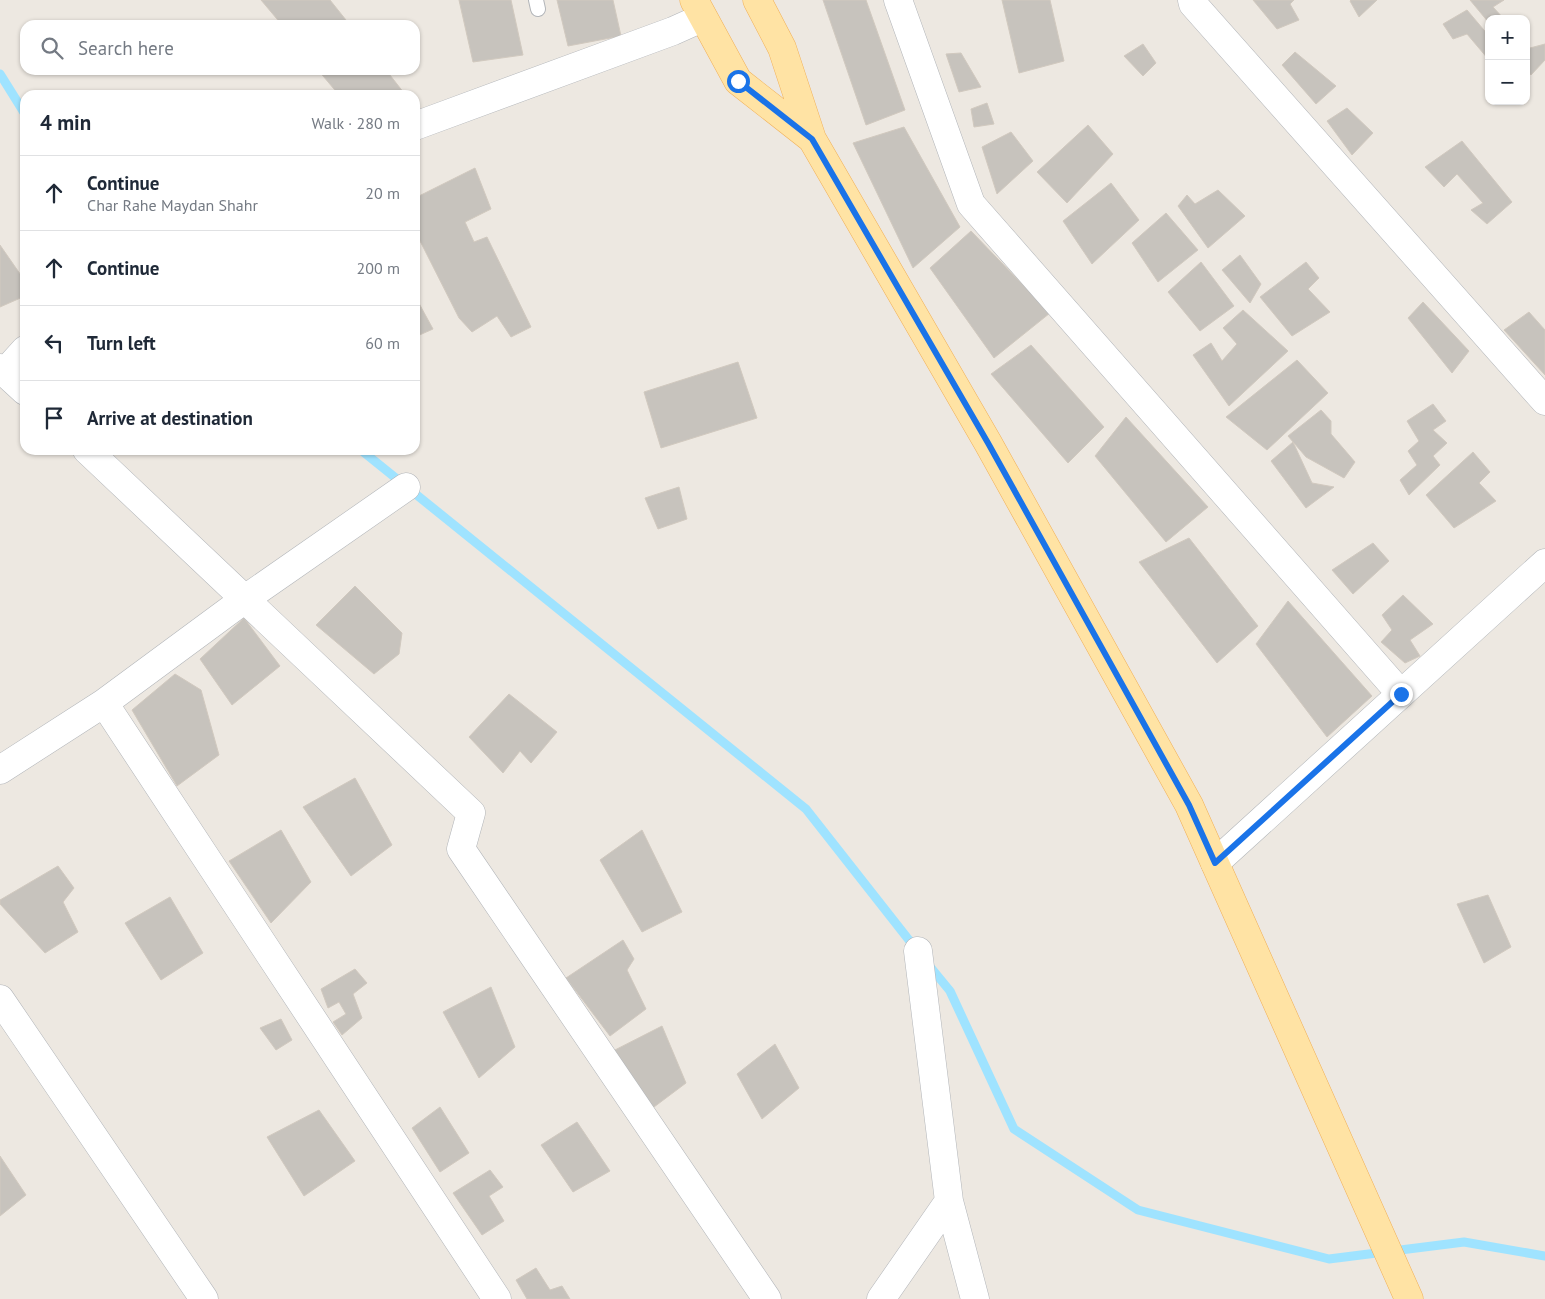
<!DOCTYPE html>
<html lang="en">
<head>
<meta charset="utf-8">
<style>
  :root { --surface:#fff; --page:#f6f6f7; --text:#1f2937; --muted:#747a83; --line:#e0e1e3 }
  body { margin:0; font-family:"PT Sans",sans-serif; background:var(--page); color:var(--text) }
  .controls { position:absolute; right:15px; top:15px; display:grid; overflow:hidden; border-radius:10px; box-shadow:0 1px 4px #0004 }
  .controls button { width:45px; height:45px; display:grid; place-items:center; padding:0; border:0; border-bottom:1px solid var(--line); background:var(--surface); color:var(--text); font:25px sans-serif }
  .stop { position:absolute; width:15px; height:15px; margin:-11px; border:4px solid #1a73e8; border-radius:50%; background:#fff }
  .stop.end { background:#1a73e8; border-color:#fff; box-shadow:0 1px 5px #0008 }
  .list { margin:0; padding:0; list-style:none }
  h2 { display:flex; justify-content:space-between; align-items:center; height:65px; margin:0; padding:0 20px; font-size:21px }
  h2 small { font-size:16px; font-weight:400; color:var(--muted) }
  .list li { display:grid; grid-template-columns:32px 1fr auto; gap:15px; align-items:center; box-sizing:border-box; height:75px; padding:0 20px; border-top:1px solid var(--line) }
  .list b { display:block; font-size:19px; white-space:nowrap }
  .list p { margin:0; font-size:16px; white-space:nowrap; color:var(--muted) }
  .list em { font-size:16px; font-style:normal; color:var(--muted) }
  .icon { flex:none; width:28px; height:28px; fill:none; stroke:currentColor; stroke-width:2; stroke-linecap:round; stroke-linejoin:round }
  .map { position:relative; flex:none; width:1545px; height:1299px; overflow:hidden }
  .search { position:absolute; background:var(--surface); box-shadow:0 1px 4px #0004; left:20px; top:20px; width:400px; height:55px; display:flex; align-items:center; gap:12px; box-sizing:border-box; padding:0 18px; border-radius:15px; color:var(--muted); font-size:19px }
  .panel { position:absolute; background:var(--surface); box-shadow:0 1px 4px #0004; left:20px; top:90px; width:400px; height:365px; border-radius:15px }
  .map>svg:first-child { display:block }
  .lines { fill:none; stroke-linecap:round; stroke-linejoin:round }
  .stream { stroke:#9fe3ff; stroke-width:9 }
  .building { fill:#c7c3bd; stroke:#d1c9bf }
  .lane-casing { stroke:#b2b5b9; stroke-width:16 }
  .street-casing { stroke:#b2b5b9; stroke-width:29 }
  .primary-casing { stroke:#f1af56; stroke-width:29 }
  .lane { stroke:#fff; stroke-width:14 }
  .street { stroke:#fff; stroke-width:28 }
  .primary { stroke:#ffe3a4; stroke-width:28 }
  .route { stroke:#1a73e8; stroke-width:6 }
</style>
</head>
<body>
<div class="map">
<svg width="1545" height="1299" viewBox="0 0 1545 1299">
  <rect width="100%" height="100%" fill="#ede8e1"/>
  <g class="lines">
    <!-- stream -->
    <path class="stream" d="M0,74L25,114
      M361,450L806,809L916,949
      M927,963L950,991L1014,1129L1138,1210L1329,1259L1464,1242L1545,1256"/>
  </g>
  <!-- building -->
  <path class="building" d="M261,0H330L350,25H282Z
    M459,0H511L523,55L473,62Z
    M557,0H613L621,36L568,46Z
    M823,0H866L905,110L866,125Z
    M1002,0H1050L1064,61L1019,73Z
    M1253,0H1294L1290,4L1299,20L1277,29Z
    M1351,0H1377L1359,17L1350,1Z
    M1470,0H1504L1493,7L1504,19H1489V23Z
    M1467,10L1489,36V60L1467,34L1453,39L1443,24Z
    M1526,43L1530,48L1545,44V60L1531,75L1526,69Z
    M1143,44L1156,63L1143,76L1124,56Z
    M1295,52L1336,86L1316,104L1282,65Z
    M961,53L981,87L959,92L946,54Z
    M318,70H386L404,93L400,95H339Z
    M987,103L994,124L974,127L971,109Z
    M1347,108L1373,133L1352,155L1327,121Z
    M1088,125L1113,154L1067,203L1037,172Z
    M904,127L960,227L913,268L853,143Z
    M1011,132L1033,161L997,194L982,147Z
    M1462,141L1512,202L1487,224L1471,210L1483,203L1457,174L1444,187L1425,167Z
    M475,168L491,209L465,222L474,242L487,237L531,327L511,337L497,316L472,332L459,318L415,231V198Z
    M1111,183L1139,220L1092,264L1063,221Z
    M1218,190L1245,216L1208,248L1178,206L1187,195L1195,204Z
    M1166,213L1198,250L1158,282L1132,243Z
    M971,231L1050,313L994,358L930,268Z
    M0,245L25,281V296L0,307Z
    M1240,255L1261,284L1250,303L1222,270Z
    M1201,262L1234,306L1200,331L1168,292Z
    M1306,262L1319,278L1308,289L1330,312L1292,336L1260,297Z
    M415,296L433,329L415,337Z
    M1423,302L1469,351L1452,373L1408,318Z
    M1243,310L1288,351L1229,406L1193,355L1211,343L1222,361L1237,344L1223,328Z
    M1529,312L1545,330V375L1504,330Z
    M1031,345L1104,427L1068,463L991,374Z
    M1297,360L1328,393L1267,450L1226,417Z
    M738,362L757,418L661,448L644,392Z
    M1433,404L1446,421L1433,430L1447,443L1433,456L1440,465L1409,495L1400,480L1417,465L1408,451L1419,441L1407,421Z
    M1321,410L1331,421V434L1355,462L1344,478L1306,457L1288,436Z
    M1126,417L1208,507L1166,542L1095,456Z
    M1293,442L1312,483L1334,487L1306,508L1271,461Z
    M1473,452L1490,472L1479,483L1496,501L1454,528L1426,495Z
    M679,487L687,519L658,529L645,498Z
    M1189,538L1258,626L1217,663L1139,562Z
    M1373,543L1389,561L1353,594L1332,570Z
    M355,586L402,633L399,654L374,674L316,625Z
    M1403,595L1433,624L1410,640L1420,656L1405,663L1381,642L1392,630L1382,615Z
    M1288,601L1372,696L1327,737L1256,644Z
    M244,618L280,666L232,705L200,659Z
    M175,674L201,690L219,755L177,786L132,710Z
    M509,694L557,732L531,763L520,751L503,773L469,737Z
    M355,778L392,845L351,876L303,807Z
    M281,830L311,882L271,923L229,861Z
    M642,830L682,912L642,932L600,860Z
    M58,866L74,888L63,902L78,932L45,953L0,904V900Z
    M1488,895L1511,947L1484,963L1457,904Z
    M170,897L203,953L161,980L125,923Z
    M623,940L634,959L627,970L646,1009L610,1036L566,978Z
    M355,969L367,983L353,994L362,1018L342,1035L333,1022L346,1014L339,1002L328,1008L321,989Z
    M491,987L515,1047L479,1078L443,1012Z
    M281,1019L292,1040L276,1050L260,1028Z
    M662,1026L686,1083L646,1113L611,1052Z
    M775,1044L799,1088L762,1119L737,1074Z
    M440,1107L469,1153L440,1172L412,1128Z
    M319,1110L355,1161L304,1196L267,1137Z
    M577,1122L610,1171L573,1192L541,1145Z
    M0,1156L26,1195L0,1216Z
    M490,1170L503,1187L489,1196L504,1221L482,1235L453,1193Z
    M536,1268L550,1290L562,1286L570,1299H527L516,1280Z"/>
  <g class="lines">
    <defs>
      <path id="lane" d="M536,0L538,9"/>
      <path id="street" d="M898,0L971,204L1401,694
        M1192,0L1193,4L1545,401
        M415,126L673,31L702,18
        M0,368L25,391
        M5,372L25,350
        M87,450L471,813L461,849L767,1299
        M104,703L497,1299
        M0,770L104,703L245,599L406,487
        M1215,863L1545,563
        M918,951L949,1201
        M0,999L204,1299
        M881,1299L949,1201L975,1299"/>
      <path id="primary" d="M694,0L738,81L812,139
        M757,0L782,48L812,139L988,443L1189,805L1409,1299"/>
    </defs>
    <!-- lane casing -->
    <use href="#lane" class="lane-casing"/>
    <!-- street casing -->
    <use href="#street" class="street-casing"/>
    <!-- primary casing -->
    <use href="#primary" class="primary-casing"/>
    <!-- lane -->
    <use href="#lane" class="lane"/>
    <!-- street -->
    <use href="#street" class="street"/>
    <!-- primary -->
    <use href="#primary" class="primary"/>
  </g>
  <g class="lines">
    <!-- route -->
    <path class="route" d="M738,81L812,139L988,443L1189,805L1215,863L1401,694"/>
  </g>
</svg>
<div class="controls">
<button>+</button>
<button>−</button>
</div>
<div class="stop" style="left:738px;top:81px"></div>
<div class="stop end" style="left:1401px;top:694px"></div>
<div class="search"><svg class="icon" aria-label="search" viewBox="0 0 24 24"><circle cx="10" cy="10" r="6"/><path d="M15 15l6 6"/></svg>Search here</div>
<section class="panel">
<h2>4 min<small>Walk · 280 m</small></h2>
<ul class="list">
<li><svg class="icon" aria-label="ahead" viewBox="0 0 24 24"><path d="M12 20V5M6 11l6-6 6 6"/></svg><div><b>Continue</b><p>Char Rahe Maydan Shahr</p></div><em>20 m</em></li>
<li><svg class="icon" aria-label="ahead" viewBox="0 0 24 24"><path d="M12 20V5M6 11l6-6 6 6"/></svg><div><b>Continue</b></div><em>200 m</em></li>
<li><svg class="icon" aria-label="left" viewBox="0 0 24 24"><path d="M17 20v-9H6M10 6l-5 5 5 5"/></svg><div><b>Turn left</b></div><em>60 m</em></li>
<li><svg class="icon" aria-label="arrive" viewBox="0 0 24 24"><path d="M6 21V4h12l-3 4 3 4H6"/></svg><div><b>Arrive at destination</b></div></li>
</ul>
</section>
</div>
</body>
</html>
